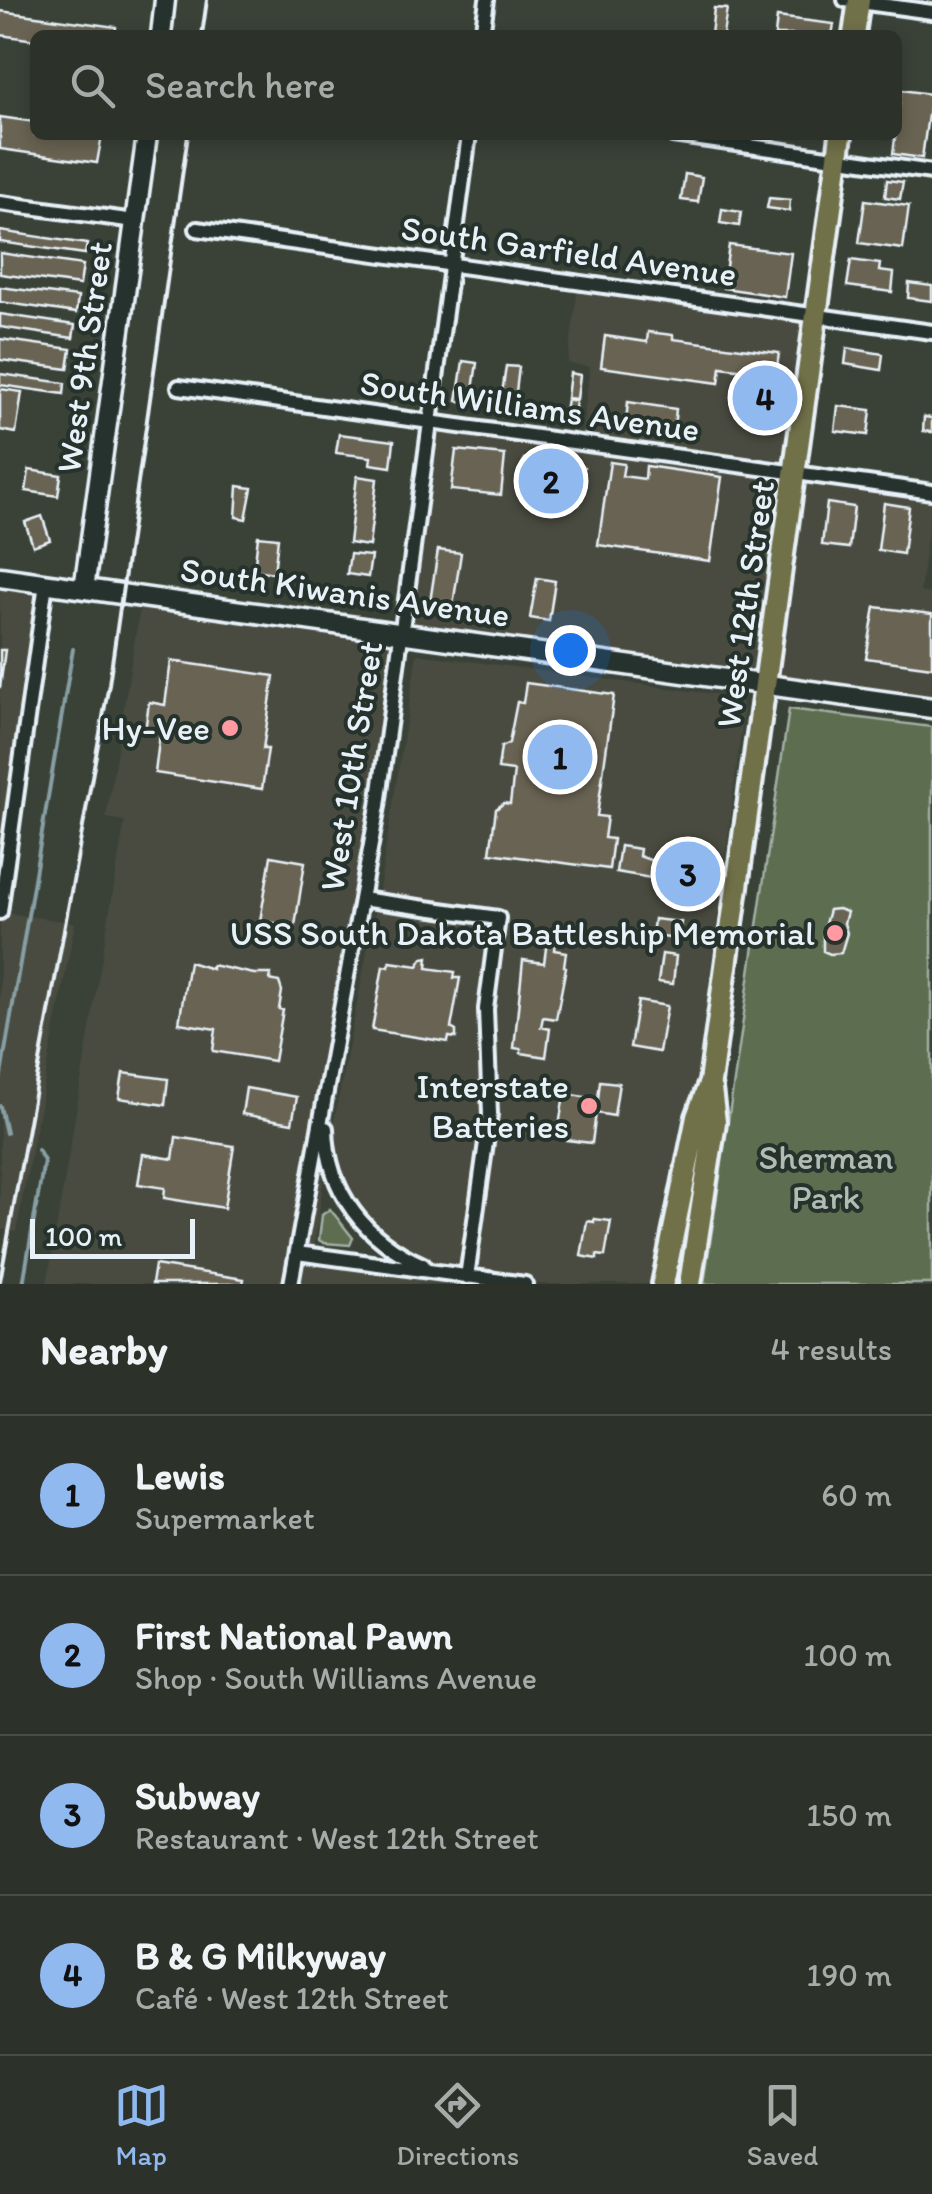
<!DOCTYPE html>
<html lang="en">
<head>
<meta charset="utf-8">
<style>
  :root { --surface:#2c322a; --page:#383e36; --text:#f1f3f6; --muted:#a6aaa8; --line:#484d47; --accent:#90b9f0 }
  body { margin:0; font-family:Itim,sans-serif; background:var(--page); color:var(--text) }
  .scale { position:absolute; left:30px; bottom:25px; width:165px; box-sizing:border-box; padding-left:10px; border:5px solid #e8f1f8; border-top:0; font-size:28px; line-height:35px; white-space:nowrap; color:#e8f1f8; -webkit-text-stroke:8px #26332d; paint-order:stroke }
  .you { position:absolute; left:570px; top:650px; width:35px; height:35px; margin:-25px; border:8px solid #fff; border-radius:50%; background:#1a73e8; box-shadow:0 0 0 15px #1a73e833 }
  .badge { display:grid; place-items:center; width:65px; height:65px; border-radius:50%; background:var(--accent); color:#111; font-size:32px; font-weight:700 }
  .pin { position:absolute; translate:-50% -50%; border:5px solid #fff; box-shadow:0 2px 10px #0006 }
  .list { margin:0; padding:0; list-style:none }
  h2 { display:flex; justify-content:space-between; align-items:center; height:130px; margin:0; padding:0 40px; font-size:42px }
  h2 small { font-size:32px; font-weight:400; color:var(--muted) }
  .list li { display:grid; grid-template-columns:65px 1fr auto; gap:30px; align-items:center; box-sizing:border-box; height:160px; padding:0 40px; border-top:2px solid var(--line) }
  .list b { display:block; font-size:38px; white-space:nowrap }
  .list p { margin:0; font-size:32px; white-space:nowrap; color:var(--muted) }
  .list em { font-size:32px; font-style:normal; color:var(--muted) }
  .icon { flex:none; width:55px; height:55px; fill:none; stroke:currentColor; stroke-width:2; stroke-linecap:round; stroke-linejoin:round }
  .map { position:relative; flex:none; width:932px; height:1284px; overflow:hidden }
  .search { position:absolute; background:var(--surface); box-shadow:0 5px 15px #0003; left:30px; right:30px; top:30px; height:110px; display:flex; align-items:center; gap:25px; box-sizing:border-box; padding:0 35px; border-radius:15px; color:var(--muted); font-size:38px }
  .sheet { height:770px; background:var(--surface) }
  nav { display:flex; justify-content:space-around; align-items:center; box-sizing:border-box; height:140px; border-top:2px solid var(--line); background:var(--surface); font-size:28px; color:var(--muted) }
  nav a { display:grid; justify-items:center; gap:5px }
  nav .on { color:var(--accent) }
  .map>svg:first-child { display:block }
  .built { fill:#484c40 }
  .green { fill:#5d6d4f; stroke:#a2afa4; stroke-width:2.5 }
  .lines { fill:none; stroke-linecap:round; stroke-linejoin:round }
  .stream { stroke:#879fa5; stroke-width:4 }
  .building { fill:#696452; stroke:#e8f1f8; stroke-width:2.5 }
  .street-casing { stroke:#e8f1f8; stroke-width:20 }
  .secondary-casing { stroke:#e8f1f8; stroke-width:25 }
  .primary-casing { stroke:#e8f1f8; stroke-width:28 }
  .street { stroke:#26332d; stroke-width:12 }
  .secondary { stroke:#26332d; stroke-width:18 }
  .primary { stroke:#70704a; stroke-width:20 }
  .rail { stroke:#e8f1f8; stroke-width:4 }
  .poi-dot { fill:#ff9aa2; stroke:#26332d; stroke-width:4 }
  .labels { text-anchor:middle; stroke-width:8; stroke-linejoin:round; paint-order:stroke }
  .street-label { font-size:35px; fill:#e8f1f8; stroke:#26332d }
  .poi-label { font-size:35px; fill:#e8f1f8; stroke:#26332d; text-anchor:end }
  .park-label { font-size:35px; fill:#b0bcb4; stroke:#26332d }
</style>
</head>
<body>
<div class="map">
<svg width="932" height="1284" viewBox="0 0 932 1284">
  <rect width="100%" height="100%" fill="#3a4238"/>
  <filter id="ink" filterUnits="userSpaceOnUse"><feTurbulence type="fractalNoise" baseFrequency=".01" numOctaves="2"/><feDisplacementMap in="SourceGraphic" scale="20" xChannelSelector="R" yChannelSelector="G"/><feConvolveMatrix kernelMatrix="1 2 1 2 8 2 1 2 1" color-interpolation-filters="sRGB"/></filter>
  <g filter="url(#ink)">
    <!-- built -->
    <path class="built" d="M578,287L807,319L788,466L581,438L590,367L568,363Z
      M438,429L786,478L757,675L412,625Z
      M801,480L932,498L920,592L932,594V704L777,676Z
      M0,577L46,583L0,912L75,923L16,1232L0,1229Z
      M140,608L392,642L360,853L377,857L329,1139L312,1264L435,1280L432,1262L393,1241L367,1220L348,1190L331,1137L379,891L417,654L735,697L741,702L744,710L698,1069L671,1185L656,1284H47L125,821L106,818Z"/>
    <!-- green -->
    <path class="green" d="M789,709L932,727V1284H704Z
      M330,1209L353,1238L350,1245L324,1243L319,1240L322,1215Z"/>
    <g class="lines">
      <!-- stream -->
      <path class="stream" d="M0,1081L73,649
        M0,1106L6,1133
        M23,1284L44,1161L38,1150"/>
    </g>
    <!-- building -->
    <path class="building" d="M714,8L727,9L723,35H711Z
      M0,11L116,27L115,35H35V40L0,35Z
      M777,17L834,24L832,35H775Z
      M901,90L931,94L922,158L893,154Z
      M0,117L35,122V135H102L97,163L0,149Z
      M685,174L702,177L698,202L681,200Z
      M887,180L903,182L900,199L885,197Z
      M769,198L790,200L789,211L767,208Z
      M865,200L909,206L903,249L859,243Z
      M722,209L741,212L739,226L720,223Z
      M0,231L87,244L85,254L0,242Z
      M729,245L791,253L785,297L723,288Z
      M0,253L83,265L80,285L0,274Z
      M851,260L880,264L879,271L894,273L892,292L847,286Z
      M909,283L932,286V301L908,298Z
      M0,287L78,297L76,313L0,302Z
      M0,314L75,325L73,338L0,327Z
      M648,332L673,335V339L779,353L776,374L721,367L719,383L601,367L605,336L647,342Z
      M0,339L71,349L68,369L0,360Z
      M847,348L883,354L881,370L845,364Z
      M463,361L477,363L471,403L457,401Z
      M506,366L519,367L514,409L500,407Z
      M570,373L580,375L577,399L567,398Z
      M0,374L65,383L64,394L0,385Z
      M0,389L22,392L16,433L0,430Z
      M757,389L773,391L774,402H756Z
      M567,399L576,401L573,425L563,424Z
      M628,402L676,409L674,428L626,421Z
      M838,406L871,410L868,435L835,431Z
      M924,417L932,418V432L923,431Z
      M339,434L394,441L391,467L370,464L371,457L336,453Z
      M456,450L505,455L501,495L451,490Z
      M524,459L584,467L579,504L519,496Z
      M610,462L624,464L622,476L645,479L646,466L722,477L710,561L598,545Z
      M29,470L61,475L58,496L26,491Z
      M357,476L377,479L369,546L349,543Z
      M238,486L252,488L246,519L236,517Z
      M827,503L854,507L849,548L822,545Z
      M884,503L909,507L903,554L878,550Z
      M42,516L50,540L33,546L25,522Z
      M258,536L278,538L274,573L254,570Z
      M438,550L461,553L453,605L430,602Z
      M350,554L371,556L368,577L347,574Z
      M537,578L555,581L549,621L530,618Z
      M875,607L932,614V667L866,658Z
      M0,650H5L0,688Z
      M171,661L274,676L263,749H268L262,789L155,773L160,733L145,731L149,702L165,705Z
      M526,683L614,695L597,816L607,817L604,838L613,839L609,869L490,853L496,809L504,803L510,804L514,771L498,769L501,747L509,743L517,702L523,703Z
      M620,846L640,849L639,856L650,860L695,863L700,866L697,886L616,872Z
      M271,856L305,862L295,926L260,921Z
      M838,909L847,912L844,923L847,933L841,953L830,954L823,951V931L829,910Z
      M654,919L681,922L679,939L652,936Z
      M547,941L555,942L554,950L566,952L564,966L566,967L556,1019L543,1017L541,1027L550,1029L546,1057L521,1053V1049L514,1048L523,960L544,963Z
      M662,954L676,956L673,984L658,982Z
      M428,957L427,968L455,972L454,978H460L451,1028L456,1031V1038L449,1037L448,1042L372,1030L383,966L389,967L390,962L418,966L423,958Z
      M189,962L212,969V965L254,974H271L270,980L279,982L282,991L279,1009L283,1010L274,1061L213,1051L216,1029L179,1023Z
      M638,1001L667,1006L659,1052L630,1047Z
      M123,1073L168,1079L165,1105L119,1098Z
      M600,1081L619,1083L614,1116L596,1113L592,1143L557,1139L564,1094L598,1099Z
      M246,1088L297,1097L292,1123L242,1114Z
      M176,1137L234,1146L224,1208L164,1198L165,1188L138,1184L143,1154L173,1159Z
      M594,1219L611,1221L605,1256L597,1255V1259L581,1256L587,1221L594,1222Z
      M155,1265L244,1279L243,1284H152Z"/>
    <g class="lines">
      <defs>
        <path id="street" d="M845,0L932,12
          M482,35L487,0
          M673,135L932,172
          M0,203L135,221
          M197,229L932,332
          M179,387L932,492
          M361,899L498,918L486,1009L490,1114L467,1277
          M0,912L46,583
          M326,1128C327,1193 366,1240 423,1265
          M297,1253L525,1284
          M291,1284L378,806L469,135"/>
        <path id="secondary" d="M161,35L165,0
          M0,577L932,708
          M84,589L147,135"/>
        <path id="primary" d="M854,35L859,0
          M663,1284L697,1117L710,1082L841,135
          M690,1284L715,1122L711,1089"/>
      </defs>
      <!-- street casing -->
      <use href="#street" class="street-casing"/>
      <!-- secondary casing -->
      <use href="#secondary" class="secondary-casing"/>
      <!-- primary casing -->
      <use href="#primary" class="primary-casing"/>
      <!-- street -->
      <use href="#street" class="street"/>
      <!-- secondary -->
      <use href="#secondary" class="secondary"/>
      <!-- primary -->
      <use href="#primary" class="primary"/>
      <!-- rail -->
      <path class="rail" d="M202,35L207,0
        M0,1281L109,684L188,135"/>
    </g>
  </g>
  <!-- markers -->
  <g class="poi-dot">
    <circle cx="230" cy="728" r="10"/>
    <circle cx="835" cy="933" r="10"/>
    <circle cx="589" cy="1106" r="10"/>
  </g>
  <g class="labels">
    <!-- street labels -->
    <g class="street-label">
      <text transform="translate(569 251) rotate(8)" y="12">South Garfield Avenue</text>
      <text transform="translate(84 357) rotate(-82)" y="12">West 9th Street</text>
      <text transform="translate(530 406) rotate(8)" y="12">South Williams Avenue</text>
      <text transform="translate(345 592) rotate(8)" y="12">South Kiwanis Avenue</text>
      <text transform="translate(745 604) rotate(-82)" y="12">West 12th Street</text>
      <text transform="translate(351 766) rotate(-81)" y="12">West 10th Street</text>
    </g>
    <!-- poi labels -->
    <g class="poi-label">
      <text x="210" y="740">Hy-Vee</text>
      <text x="815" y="945">USS South Dakota Battleship Memorial</text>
      <text x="569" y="1098">Interstate<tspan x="569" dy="40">Batteries</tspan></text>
    </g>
    <!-- park labels -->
    <g class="park-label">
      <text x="826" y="1169">Sherman<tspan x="826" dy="40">Park</tspan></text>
    </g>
  </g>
</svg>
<div class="scale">100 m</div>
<div class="you"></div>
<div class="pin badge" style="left:560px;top:757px">1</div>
<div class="pin badge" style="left:551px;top:481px">2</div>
<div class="pin badge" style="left:688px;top:874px">3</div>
<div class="pin badge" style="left:765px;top:398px">4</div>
<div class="search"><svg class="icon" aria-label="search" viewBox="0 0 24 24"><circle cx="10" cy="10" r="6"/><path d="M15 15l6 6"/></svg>Search here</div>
</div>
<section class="sheet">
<h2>Nearby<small>4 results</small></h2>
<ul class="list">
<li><span class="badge">1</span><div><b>Lewis</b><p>Supermarket</p></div><em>60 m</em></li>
<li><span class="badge">2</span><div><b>First National Pawn</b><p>Shop · South Williams Avenue</p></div><em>100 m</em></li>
<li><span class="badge">3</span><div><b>Subway</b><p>Restaurant · West 12th Street</p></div><em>150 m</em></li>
<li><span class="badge">4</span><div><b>B &amp; G Milkyway</b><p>Café · West 12th Street</p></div><em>190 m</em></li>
</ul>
</section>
<nav>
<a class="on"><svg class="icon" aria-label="map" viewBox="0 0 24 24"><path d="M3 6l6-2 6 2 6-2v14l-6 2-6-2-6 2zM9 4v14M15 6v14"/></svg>Map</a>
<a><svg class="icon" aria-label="directions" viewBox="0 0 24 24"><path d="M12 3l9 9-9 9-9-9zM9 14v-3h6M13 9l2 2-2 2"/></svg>Directions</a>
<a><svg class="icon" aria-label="saved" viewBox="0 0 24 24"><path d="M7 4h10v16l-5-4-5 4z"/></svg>Saved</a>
</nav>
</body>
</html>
